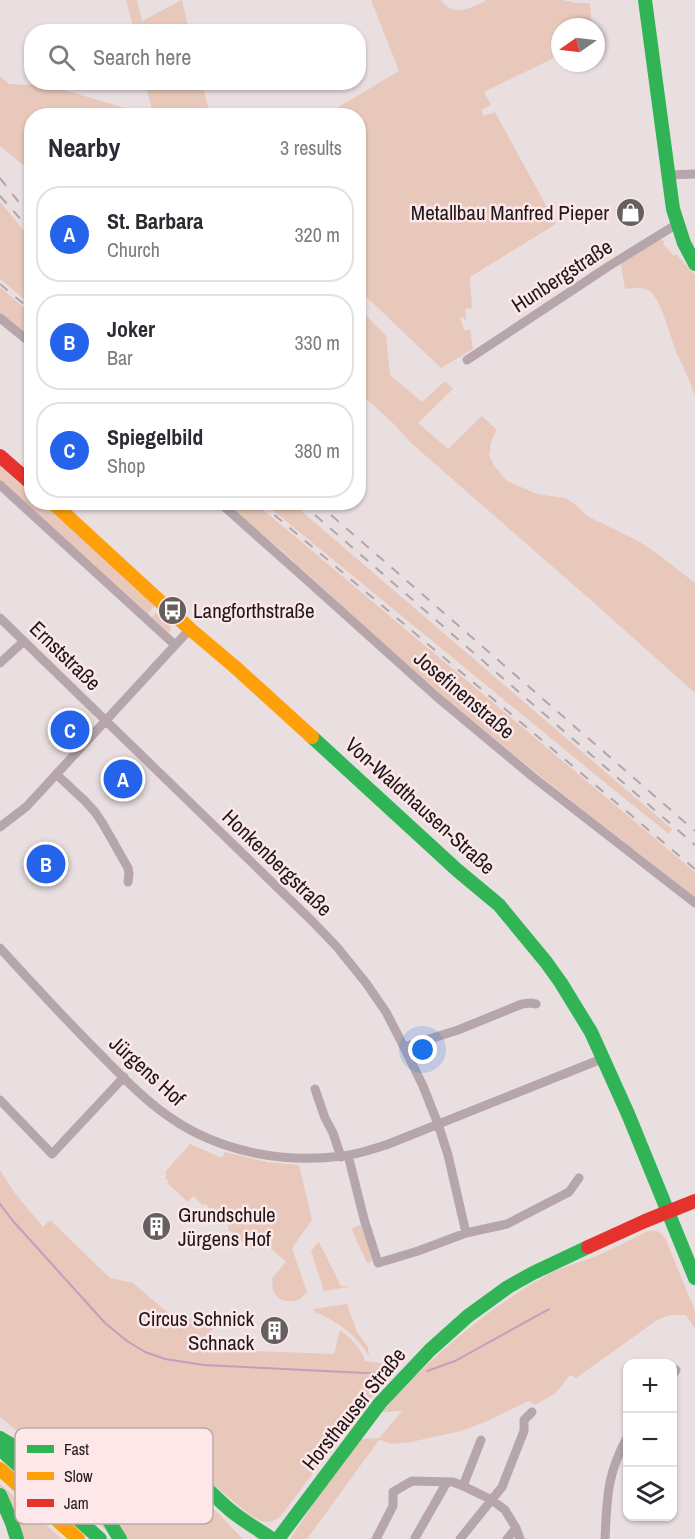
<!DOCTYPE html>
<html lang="en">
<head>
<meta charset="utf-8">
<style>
  :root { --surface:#fff; --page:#f7f7f7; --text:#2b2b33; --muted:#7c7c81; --line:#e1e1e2; --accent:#2563eb }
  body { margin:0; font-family:"Archivo Narrow",sans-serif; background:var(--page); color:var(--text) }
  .controls { position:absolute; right:18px; bottom:18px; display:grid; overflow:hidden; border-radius:12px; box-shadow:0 2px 4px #0004 }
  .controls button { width:54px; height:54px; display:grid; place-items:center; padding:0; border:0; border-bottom:2px solid var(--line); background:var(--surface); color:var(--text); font:30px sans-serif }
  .compass { position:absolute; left:551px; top:18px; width:54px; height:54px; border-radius:50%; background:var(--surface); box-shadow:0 2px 4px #0004; rotate:256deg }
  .you { position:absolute; left:423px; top:1050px; width:21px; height:21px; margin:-15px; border:4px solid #fff; border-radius:50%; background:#1a73e8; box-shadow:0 0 0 9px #1a73e833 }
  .badge { display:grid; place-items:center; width:39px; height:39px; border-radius:50%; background:var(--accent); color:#fff; font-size:20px; font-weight:700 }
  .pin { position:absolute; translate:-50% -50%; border:3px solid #fff; box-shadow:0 2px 6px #0006 }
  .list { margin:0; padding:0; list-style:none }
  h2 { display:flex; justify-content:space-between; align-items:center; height:78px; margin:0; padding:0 24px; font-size:26px }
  h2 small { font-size:20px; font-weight:400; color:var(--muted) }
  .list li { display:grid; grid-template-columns:39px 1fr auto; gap:18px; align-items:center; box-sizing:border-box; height:96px; margin:0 12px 12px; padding:0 12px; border:2px solid var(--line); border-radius:24px }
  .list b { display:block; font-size:22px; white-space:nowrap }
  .list p { margin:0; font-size:20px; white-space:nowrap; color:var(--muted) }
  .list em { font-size:20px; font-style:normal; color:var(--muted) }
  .icon { flex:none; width:33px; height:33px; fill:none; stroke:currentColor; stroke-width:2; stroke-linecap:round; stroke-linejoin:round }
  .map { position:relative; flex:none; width:695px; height:1539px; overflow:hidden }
  .search { position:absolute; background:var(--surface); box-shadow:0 2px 4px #0004; left:24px; top:24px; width:342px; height:66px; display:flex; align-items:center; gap:15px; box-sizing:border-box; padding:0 21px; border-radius:24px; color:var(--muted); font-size:22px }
  .panel { position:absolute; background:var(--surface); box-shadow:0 2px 4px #0004; left:24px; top:108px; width:342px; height:402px; border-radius:24px }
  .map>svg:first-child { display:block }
  .green { fill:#e7c8bb }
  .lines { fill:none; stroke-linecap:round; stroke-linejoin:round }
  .stream { stroke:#c79cbc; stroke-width:2 }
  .street { stroke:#b6a6ac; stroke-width:9 }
  .fast { stroke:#30b455; stroke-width:14 }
  .slow { stroke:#ff9f0a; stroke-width:14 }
  .jam { stroke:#e5322d; stroke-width:14 }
  .rail { stroke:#b2a5a9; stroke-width:2; stroke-dasharray:10 10; stroke-linecap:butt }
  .labels { text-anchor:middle; stroke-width:5; stroke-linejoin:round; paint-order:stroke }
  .poi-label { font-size:21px; fill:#1f1819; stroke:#fde7e9; text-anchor:end }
  .street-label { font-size:21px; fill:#1f1819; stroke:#fde7e9 }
  .key { fill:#fde7e9; stroke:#baa9ab; stroke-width:1.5 }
  .key-label { font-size:16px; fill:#1f1819 }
</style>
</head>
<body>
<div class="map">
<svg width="695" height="1539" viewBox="0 0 695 1539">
  <rect width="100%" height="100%" fill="#eadfe0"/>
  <!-- green -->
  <path class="green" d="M126,0H137L142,21L182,0L189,31H134Z
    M371,0H441C452,18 472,8 487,0H563L575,3H590L592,27H560V55L484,92L491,105L481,110L484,116L495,112L556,224L470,277L472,308L465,309L466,319L465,320L463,317L460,318L465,331L470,329L473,349L441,368L359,290L358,116L325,115L399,71Z
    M0,76L9,84L51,86L148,115L32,116L31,170L23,165L0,146Z
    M145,83H202L210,115H164L152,110Z
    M0,202L31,239V305L0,279Z
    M659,238L665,242L663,244L674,256L676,254L695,275V396C690,380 682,365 675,349C670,335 661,302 652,293C645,286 634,288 625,289L621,265L623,260Z
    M0,287L31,314V338L0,313Z
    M359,308L386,336L390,375L422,402L445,381L453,389L418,423L448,449L482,416L496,429V431L491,442L489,455L495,467L507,481L537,494L565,498L576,505L587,516L638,541L655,552L695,583V693L593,602L411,443L395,425L359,392Z
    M0,462L31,490L32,502L45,503L157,604L148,613L152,617L156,613L171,628L169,633L0,481Z
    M225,503H255L695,872V900L689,893L634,849C629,849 627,848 626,843C556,789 487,734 420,676C379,641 341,604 301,568H298L295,566V562L260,532H256Z
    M264,503H292L672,829L669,834L614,790Z
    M190,1144L222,1158L225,1152L267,1162L299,1165L312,1220L292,1248L307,1292C304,1294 302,1297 300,1299C291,1303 278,1302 274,1292C272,1288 273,1283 272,1278L286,1262L262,1240L252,1250L228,1229V1225L205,1204L203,1205L193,1196L188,1202L167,1183L169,1181L165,1178L167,1175L165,1172Z
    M0,1170L14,1192L43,1227L50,1220L110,1278L133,1283L168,1313L215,1326L195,1349L334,1354L340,1330C351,1339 361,1347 365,1361L396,1365L397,1370L385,1382L359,1412L347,1413L324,1439L338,1440L280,1517C265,1527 259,1520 245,1511L167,1446L157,1440L138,1434H126L101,1437L35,1436L18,1432L0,1417Z
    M360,1225L362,1226L372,1259L370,1263H367L352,1230L353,1228Z
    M648,1231C656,1229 662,1232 666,1240L695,1311V1329L686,1315H670L657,1320L576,1378L570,1375L556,1393L535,1405L529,1401L485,1422L461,1431L411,1442L393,1444L379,1440L307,1539H290L316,1500L361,1439L379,1438L402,1411L382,1412C430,1357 487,1308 551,1273C565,1266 580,1262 594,1257C612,1249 630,1240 648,1231Z
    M318,1242H319L341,1286H348V1287L324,1291L311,1251Z
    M347,1304L357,1332L368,1347L369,1356C354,1333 340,1323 315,1312L313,1309Z
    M125,1445L110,1466L111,1535L67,1495C62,1486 55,1483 48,1478C41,1473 34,1466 28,1460Z
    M154,1462C183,1473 220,1516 243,1539H127L114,1518L110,1484L123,1466Z
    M0,1484L62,1539H21L0,1487Z"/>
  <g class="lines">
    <!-- stream -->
    <path class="stream" d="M0,1204L13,1221L105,1323L127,1341L145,1352L165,1359L204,1365L385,1374
      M427,1371L455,1361L549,1309"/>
    <!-- street -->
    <path class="street" d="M668,175L695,174
      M0,318L32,344
      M467,360L609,266L677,224
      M0,485L175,645
      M219,502L300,574L437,697L533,777L695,903
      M0,618L311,920L337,947L366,983L386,1012L404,1047L423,1086L438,1124L448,1155L466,1233L507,1224L569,1192L579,1178
      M0,663L24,641
      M56,774L85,801L95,812L103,824L128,868L129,874L128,882
      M0,827L26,807L40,792L190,629
      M0,948C32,983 64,1018 97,1051C120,1074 142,1098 168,1116C217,1151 282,1164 342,1156C357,1155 372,1149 386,1145L604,1058
      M404,1047L458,1030L522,1004L531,1003L536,1004
      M315,1089L325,1118L333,1133L341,1157
      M0,1100L52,1154L124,1077
      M348,1155L364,1219L378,1263L418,1251L466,1233
      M672,1376L676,1370
      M463,1486L481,1440
      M415,1538L447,1482
      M376,1539L393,1506V1492L412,1481L453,1482L463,1486L492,1500L505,1510L516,1528L520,1539
      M460,1539L502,1487L524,1431V1420L532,1412
      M507,1539L516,1528
      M605,1539C607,1497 607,1473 628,1436"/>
    <!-- fast -->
    <path class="fast" d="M645,0L673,209L684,243L695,264
      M312,737L457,870L499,905L546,962L561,983L591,1032L628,1114L695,1278
      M0,1438C36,1462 61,1456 101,1447C113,1444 125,1441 138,1444C176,1453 202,1486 230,1510C243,1521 258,1529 272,1539
      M0,1449L100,1539
      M0,1495L12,1523L17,1539
      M120,1539C114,1530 108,1520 105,1510C95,1472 119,1453 154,1456
      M278,1539L380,1403L430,1350L468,1316L508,1287L533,1273L588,1247"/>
    <!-- slow -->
    <path class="slow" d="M52,502L190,629L235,667L312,737
      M0,1469L78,1539"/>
    <!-- jam -->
    <path class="jam" d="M0,456L32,484
      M588,1247L645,1221L695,1201"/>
    <!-- rail -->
    <path class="rail" d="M0,178L32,219
      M0,196L32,232
      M0,284L32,311
      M259,502L695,869
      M300,502L695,845
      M316,502L695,831"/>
  </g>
  <!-- icons -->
  <defs>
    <symbol id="shop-disc" viewBox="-11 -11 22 22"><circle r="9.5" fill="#665e5f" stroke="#fde7e9"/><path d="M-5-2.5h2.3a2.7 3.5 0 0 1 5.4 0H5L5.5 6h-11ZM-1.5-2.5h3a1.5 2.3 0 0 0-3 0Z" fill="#fff"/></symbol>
    <symbol id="bus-disc" viewBox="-11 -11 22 22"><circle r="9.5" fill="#665e5f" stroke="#fde7e9"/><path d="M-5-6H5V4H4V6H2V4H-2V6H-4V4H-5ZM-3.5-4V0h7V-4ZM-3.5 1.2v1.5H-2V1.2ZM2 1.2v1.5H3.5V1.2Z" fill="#fff"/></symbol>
    <symbol id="building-disc" viewBox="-11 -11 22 22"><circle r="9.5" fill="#665e5f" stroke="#fde7e9"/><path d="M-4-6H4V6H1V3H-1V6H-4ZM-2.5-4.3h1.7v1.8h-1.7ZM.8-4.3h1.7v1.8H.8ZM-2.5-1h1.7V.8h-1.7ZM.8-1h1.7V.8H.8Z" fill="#fff"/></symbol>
  </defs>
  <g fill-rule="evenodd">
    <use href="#shop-disc" x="614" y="196" width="33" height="33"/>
    <use href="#bus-disc" x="156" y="594" width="33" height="33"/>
    <use href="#building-disc" x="140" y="1210" width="33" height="33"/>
    <use href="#building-disc" x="258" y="1314" width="33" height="33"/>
  </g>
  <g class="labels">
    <!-- poi labels -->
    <g class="poi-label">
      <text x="609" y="220">Metallbau Manfred Pieper</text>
      <text x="193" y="618" text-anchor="start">Langforthstraße</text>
      <text x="178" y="1222" text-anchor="start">Grundschule<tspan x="178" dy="24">Jürgens Hof</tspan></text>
      <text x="254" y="1326">Circus Schnick<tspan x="254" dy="24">Schnack</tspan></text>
    </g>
    <!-- street labels -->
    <g class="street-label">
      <text transform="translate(562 276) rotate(-33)" y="7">Hunbergstraße</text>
      <text transform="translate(65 656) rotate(44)" y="7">Ernststraße</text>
      <text transform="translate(464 695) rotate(40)" y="7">Josefinenstraße</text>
      <text transform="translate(420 806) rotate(42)" y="7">Von-Waldthausen-Straße</text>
      <text transform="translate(277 863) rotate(44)" y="7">Honkenbergstraße</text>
      <text transform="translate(147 1071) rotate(42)" y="7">Jürgens Hof</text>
      <text transform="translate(354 1409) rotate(-51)" y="7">Horsthauser Straße</text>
    </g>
  </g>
  <!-- legend -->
  <rect x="15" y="1428" width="198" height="96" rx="9" class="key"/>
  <rect x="27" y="1445" width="27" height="8" fill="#30b455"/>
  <rect x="27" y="1472" width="27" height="8" fill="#ff9f0a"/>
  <rect x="27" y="1499" width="27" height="8" fill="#e5322d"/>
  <g class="key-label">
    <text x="64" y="1455">Fast</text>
    <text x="64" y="1482">Slow</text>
    <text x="64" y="1509">Jam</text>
  </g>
</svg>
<div class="controls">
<button>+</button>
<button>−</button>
<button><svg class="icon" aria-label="layers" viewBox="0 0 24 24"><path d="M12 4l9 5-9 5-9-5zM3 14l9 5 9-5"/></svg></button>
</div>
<svg class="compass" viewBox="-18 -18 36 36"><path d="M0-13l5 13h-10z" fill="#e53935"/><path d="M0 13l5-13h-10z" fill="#7c7c81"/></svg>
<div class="you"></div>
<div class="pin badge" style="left:123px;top:779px">A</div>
<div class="pin badge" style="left:46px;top:864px">B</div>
<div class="pin badge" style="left:70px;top:730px">C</div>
<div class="search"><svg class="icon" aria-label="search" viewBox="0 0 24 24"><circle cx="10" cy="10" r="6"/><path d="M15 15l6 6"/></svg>Search here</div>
<section class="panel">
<h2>Nearby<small>3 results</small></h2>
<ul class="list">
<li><span class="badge">A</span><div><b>St. Barbara</b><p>Church</p></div><em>320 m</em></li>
<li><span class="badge">B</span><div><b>Joker</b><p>Bar</p></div><em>330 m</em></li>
<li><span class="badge">C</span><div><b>Spiegelbild</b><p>Shop</p></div><em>380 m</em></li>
</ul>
</section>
</div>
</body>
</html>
